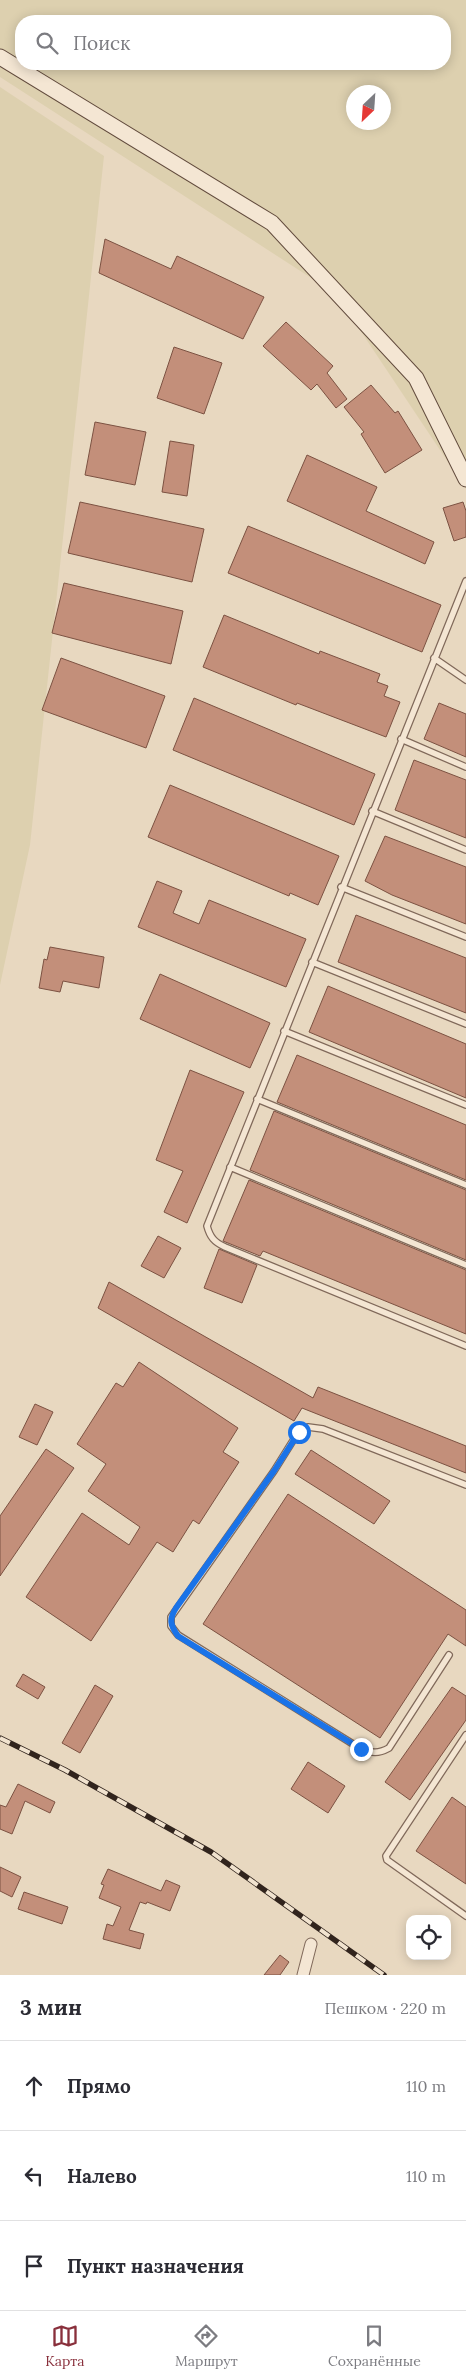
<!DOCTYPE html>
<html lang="ru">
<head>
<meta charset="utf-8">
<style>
  :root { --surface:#fff; --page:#f7f7f7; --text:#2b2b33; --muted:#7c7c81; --line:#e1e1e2; --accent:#89303c }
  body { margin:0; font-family:Lora,serif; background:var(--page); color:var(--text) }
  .controls { position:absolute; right:15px; bottom:15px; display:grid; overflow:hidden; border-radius:10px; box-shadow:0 2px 12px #0003 }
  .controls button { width:45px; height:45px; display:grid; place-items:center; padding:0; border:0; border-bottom:1px solid var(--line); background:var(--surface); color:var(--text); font:25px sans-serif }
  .compass { position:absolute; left:346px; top:85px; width:45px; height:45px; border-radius:50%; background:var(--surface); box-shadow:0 2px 12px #0003; rotate:205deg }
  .stop { position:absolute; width:15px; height:15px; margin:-11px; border:4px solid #1a73e8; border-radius:50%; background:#fff }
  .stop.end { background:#1a73e8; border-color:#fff; box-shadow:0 1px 5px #0008 }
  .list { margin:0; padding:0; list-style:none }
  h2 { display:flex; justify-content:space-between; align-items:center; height:65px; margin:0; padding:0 20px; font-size:21px }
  h2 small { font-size:16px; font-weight:400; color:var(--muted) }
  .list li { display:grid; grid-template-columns:32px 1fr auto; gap:15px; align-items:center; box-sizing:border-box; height:90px; padding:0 20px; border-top:1px solid var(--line) }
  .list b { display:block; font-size:19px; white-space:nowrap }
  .list em { font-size:16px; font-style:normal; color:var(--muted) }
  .icon { flex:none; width:28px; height:28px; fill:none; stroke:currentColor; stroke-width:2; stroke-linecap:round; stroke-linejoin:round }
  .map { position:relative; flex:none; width:466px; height:1975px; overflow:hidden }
  .search { position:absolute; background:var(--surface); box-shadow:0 2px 12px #0003; left:15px; right:15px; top:15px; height:55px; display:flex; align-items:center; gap:12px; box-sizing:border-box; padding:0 18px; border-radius:20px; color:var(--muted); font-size:19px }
  .sheet { height:335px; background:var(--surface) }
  nav { display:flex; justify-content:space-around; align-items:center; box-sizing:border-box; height:70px; border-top:1px solid var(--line); background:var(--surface); font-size:14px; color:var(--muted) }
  nav a { display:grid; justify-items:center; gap:2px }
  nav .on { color:var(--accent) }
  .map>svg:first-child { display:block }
  .farmland { fill:#ddd0af; fill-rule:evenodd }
  .building { fill:#c38f7a; stroke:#7c5242 }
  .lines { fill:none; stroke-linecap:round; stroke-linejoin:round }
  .lane-casing { stroke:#80695a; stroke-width:8 }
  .street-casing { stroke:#80695a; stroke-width:13 }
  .secondary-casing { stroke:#624b3d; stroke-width:17 }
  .lane { stroke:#f4e6d3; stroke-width:5.5 }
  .street { stroke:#f4e6d3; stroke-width:11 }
  .secondary { stroke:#f4e6d3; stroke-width:15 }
  .rail-casing { stroke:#31241d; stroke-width:5.5 }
  .rail { stroke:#f1e3cf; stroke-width:4; stroke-dasharray:11; stroke-linecap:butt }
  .route { stroke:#1a73e8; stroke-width:6 }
</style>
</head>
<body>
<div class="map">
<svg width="466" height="1975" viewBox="0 0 466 1975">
  <rect width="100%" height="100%" fill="#e8d8c0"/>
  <!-- farmland -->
  <path class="farmland" d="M0,0H466V489L336,294L0,77ZM21,21H445V64H21ZM354,92H384V122H354Z
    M0,87L104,156L30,845L0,985Z"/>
  <!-- building -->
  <path class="building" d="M105,239L171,269L177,256L264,297L243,339L99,273Z
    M286,322L333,366L327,373L347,399L336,408L317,384L311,390L263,346Z
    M174,347L222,363L204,414L157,398Z
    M371,385L395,413L398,411L422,450L385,473L361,434L364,432L344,407Z
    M95,422L146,432L135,485L85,475Z
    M170,441L194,445L187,496L162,492Z
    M307,455L377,487L366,511L434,542L425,564L287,501Z
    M80,502L204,529L192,582L68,553Z
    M463,502L466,511V537L454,541L443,508Z
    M248,526L441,605L422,652L228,573Z
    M64,583L183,611L171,664L52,633Z
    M224,615L319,654L320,651L380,674L377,682L388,686L384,696L400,702L386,737L297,703L296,705L203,667Z
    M61,658L165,696L146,748L42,710Z
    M194,698L375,774L354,825L173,750Z
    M439,703L466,714V757L424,739Z
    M414,760L466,780V838L395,810Z
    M170,785L339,856L318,905L290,893L289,896L148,837Z
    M385,836L466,867V924L392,895L365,881Z
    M157,881L182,891L173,913L199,924L209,900L306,939L286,987L138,927Z
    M356,915L466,958V1013L338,962Z
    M50,947L104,957L99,988L63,981L60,992L39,988L44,959L47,960Z
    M160,974L270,1023L250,1068L140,1019Z
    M328,986L466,1044V1098L309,1032Z
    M297,1055L466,1125V1180L277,1102Z
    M190,1070L244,1092L187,1223L164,1212L183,1171L156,1160Z
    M274,1111L466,1190V1260L250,1170Z
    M249,1180L466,1270V1334L263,1251L260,1256L223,1241Z
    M158,1236L181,1248L164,1278L141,1266Z
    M219,1249L257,1265L242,1303L204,1288Z
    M109,1282L313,1398L318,1387L466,1446V1473L302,1408L294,1421L98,1308Z
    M139,1362L238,1428L223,1452L239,1462L199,1524L193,1520L173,1552L157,1542L91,1641L26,1597L82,1513L129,1545L140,1527L88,1491L106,1464L77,1444L116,1383L123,1387Z
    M35,1404L53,1412L37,1445L19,1437Z
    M46,1449L74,1468L0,1576V1516Z
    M311,1450L390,1501L374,1524L295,1474Z
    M288,1494L466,1610V1646L448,1634L380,1738L203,1624Z
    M23,1674L45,1687L38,1699L16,1686Z
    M95,1685L113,1696L80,1753L62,1743Z
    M452,1687L466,1696V1720L410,1800L385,1782Z
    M308,1762L345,1786L328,1813L291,1789Z
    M18,1784L55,1802L50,1813L25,1801L12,1834L0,1829V1805L6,1807Z
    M452,1797L466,1807V1884L416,1851Z
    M0,1867L21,1877L12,1897L0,1891Z
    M108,1869L161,1891L166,1880L180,1886L170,1911L147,1902L146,1904L140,1902L129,1930L144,1934L140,1949L103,1939L107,1924L113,1926L121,1907L99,1898L104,1885L101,1884Z
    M24,1892L68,1907L62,1924L18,1909Z
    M280,1955L289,1962L280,1975H264Z"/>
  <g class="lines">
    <defs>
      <path id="lane" d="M466,581L207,1226C210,1237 214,1242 225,1247L466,1346
        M434,658L466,680
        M401,739L466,767
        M372,811L466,850
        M341,887L466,937
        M312,962L466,1024
        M284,1031L466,1105
        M257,1099L466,1185
        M230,1167L466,1265
        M449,1655L389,1748C378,1754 372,1753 361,1749L178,1635L171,1626V1617L274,1471L299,1431L308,1427L323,1429L466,1485
        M466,1735L386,1856L387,1860L466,1916"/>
      <path id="street" d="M303,1975L311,1944"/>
      <path id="secondary" d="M0,57L272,223L416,378L466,479"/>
    </defs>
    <!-- lane casing -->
    <use href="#lane" class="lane-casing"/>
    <!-- street casing -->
    <use href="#street" class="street-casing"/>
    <!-- secondary casing -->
    <use href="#secondary" class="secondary-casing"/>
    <!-- lane -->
    <use href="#lane" class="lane"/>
    <!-- street -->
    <use href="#street" class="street"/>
    <!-- secondary -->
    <use href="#secondary" class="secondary"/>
    <defs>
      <path id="rail" d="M0,1738L65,1770L211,1852L384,1975"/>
    </defs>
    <!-- rail casing -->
    <use href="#rail" class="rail-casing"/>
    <!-- rail -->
    <use href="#rail" class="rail"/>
  </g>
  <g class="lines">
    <!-- route -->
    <path class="route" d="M299,1432L274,1471L176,1608C169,1619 170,1625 178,1636L361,1749"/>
  </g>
</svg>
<div class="controls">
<button><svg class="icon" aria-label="locate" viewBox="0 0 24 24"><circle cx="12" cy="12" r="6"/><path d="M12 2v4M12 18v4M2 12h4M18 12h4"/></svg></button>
</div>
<svg class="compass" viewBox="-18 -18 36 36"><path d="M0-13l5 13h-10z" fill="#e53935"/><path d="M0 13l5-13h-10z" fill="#7c7c81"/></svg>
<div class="stop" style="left:299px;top:1432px"></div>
<div class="stop end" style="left:361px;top:1749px"></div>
<div class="search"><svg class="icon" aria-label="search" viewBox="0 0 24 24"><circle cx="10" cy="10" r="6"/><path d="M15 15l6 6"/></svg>Поиск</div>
</div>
<section class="sheet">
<h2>3 мин<small>Пешком · 220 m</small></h2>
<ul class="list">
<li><svg class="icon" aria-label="ahead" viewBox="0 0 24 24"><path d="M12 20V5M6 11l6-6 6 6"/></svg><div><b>Прямо</b></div><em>110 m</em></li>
<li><svg class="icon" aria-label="left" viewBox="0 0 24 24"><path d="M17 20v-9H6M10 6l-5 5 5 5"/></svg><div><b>Налево</b></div><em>110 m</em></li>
<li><svg class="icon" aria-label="arrive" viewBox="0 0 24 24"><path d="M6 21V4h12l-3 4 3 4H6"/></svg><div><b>Пункт назначения</b></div></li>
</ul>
</section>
<nav>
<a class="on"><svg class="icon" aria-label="map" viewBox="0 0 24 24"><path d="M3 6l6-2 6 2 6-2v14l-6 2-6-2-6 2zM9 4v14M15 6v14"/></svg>Карта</a>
<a><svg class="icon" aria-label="directions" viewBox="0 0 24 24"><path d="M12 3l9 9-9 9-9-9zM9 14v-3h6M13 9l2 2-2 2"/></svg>Маршрут</a>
<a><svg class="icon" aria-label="saved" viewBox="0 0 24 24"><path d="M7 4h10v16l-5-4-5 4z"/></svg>Сохранённые</a>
</nav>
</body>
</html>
